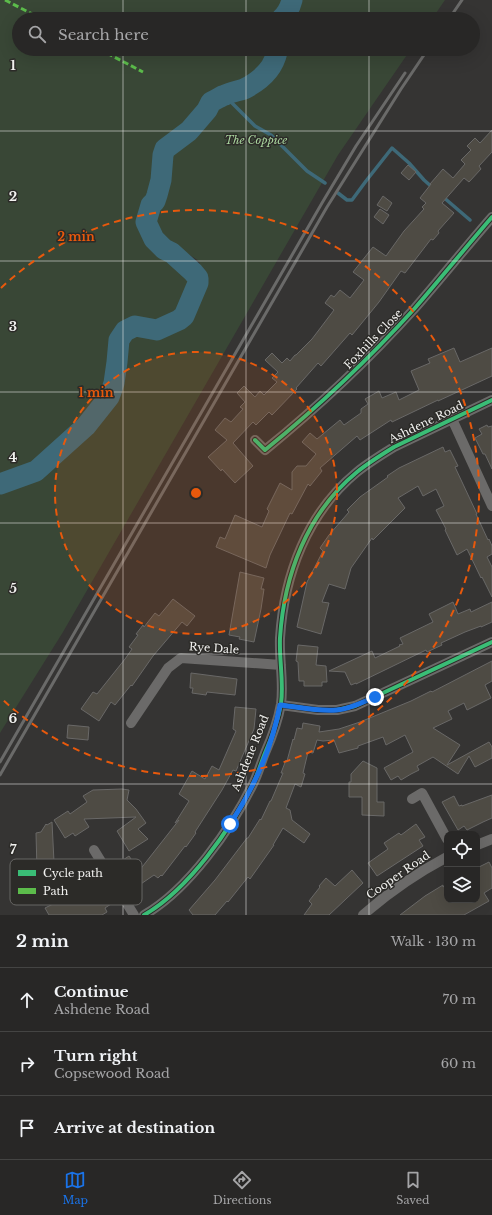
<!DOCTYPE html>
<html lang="en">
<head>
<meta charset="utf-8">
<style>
  :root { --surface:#282726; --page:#302f2e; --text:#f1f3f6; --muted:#a5a5a7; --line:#444443; --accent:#1a73e8 }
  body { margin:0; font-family:"Libre Baskerville",serif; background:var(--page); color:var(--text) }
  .controls { position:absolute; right:12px; bottom:12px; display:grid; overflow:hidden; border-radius:8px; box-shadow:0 4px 16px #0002 }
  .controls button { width:36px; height:36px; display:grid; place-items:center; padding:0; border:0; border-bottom:1px solid var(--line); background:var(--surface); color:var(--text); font:20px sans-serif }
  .stop { position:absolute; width:12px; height:12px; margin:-9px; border:3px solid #1a73e8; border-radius:50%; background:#fff }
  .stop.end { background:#1a73e8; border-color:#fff; box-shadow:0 1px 4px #0008 }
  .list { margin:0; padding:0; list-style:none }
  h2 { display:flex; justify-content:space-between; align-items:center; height:52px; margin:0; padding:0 16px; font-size:17px }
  h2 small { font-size:13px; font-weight:400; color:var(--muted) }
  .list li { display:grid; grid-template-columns:26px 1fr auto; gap:12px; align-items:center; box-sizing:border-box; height:64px; padding:0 16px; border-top:1px solid var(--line) }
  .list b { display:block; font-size:15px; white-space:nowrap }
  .list p { margin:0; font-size:13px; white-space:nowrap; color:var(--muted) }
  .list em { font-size:13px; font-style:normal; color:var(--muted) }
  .icon { flex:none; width:22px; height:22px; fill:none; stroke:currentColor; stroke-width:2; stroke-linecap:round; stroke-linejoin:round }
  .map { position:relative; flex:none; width:492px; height:915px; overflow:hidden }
  .search { position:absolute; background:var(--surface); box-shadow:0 4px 16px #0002; left:12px; right:12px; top:12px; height:44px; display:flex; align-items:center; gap:10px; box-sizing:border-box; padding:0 14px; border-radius:22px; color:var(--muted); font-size:15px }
  .sheet { height:244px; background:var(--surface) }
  nav { display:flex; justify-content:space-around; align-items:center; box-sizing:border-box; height:56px; border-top:1px solid var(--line); background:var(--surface); font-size:11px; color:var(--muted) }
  nav a { display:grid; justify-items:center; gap:2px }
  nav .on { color:var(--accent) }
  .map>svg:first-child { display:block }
  .green { fill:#394736; fill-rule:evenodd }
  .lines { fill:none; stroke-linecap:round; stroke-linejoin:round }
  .stream { stroke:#3e6978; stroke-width:3.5 }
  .river { stroke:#3e6978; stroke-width:21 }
  .building { fill:#4e4b44; stroke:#696867 }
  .street { stroke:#6b6a69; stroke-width:10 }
  .rail { stroke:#6a6a69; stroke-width:3 }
  .quiet { stroke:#5cbc4b; stroke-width:3; stroke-dasharray:6 3; stroke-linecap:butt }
  .cycleway-casing { stroke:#2c2b28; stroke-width:6 }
  .cycleway { stroke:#3abd76; stroke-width:4 }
  .route { stroke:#1a73e8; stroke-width:5 }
  .grid { fill:none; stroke:#f1f1ef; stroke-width:1; stroke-opacity:0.55 }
  .ring { fill:none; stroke:#e8590c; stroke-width:2; stroke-dasharray:7 5 }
  .labels { text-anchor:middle; stroke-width:3; stroke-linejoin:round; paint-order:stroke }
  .park-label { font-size:11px; font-style:italic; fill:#abd79f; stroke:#2c2b28 }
  .street-label { font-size:11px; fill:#f1f1ef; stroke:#2c2b28 }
  .key { fill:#2c2b28; stroke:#676664; stroke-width:1 }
  .key-label { font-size:11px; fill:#f1f1ef }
  .grid-label { font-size:13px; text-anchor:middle; font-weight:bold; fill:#f1f1ef; stroke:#2c2b28; stroke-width:3; stroke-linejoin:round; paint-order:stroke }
  .centre { fill:#e8590c; stroke:#2c2b28; stroke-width:2 }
  .ring-label { font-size:12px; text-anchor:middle; font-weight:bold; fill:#e8590c; stroke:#2c2b28; stroke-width:3; stroke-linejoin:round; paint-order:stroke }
</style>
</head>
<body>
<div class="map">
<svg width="492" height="915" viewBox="0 0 492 915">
  <rect width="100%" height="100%" fill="#353433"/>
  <!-- green -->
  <path class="green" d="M0,0H445L432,19H19V49H411L338,155L63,632L0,733ZM222,92L225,98L219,100L214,103L204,119L192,130L186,139L172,146L167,151L164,159L161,199L154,211V225L158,234L199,261L202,272L203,290L196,310L188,320L164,332L146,334L136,333L131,334L126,340L123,351L114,405L98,424L75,444L72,439C87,423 105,405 111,383C115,369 115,351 117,336L119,330L126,326L152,327L167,323L180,312L194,288L193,279L186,267L153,246L145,233L141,205L152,198L155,195L160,151L166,144L184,131L214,95Z"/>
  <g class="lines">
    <!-- stream -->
    <path class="stream" d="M224,95L255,126L271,135L307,171L325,183
      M338,193L347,200H352L366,181L392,148L409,163L424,180L433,188
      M442,196L470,220"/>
    <!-- river -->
    <path class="river" d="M281,19C287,14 290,8 292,0
      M0,484L36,471L86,426L109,397L112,389L114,383L117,362L119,340L125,331L135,326L157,330L179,320L184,316L198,283V278L193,272L172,253L164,249L154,239L146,222L151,205L155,201L157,195L161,180L163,155L165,149L189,131L207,110L211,102C216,100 221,96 225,95C231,92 238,91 244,89C260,81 273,70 277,52L273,49"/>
  </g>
  <!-- building -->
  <path class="building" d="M492,130V152L479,166L481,169L469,182L464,178L442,203L454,213L438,231L439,233L433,240L431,239L405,273L401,271L379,302L352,335L350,333L321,366L318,363L296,388L297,389L272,415L269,412L256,425L253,422L233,443L253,466L235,483L222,469L221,471L208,457L227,440L215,430L225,418L231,422L243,409L240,407L245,402L237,393L244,386L255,397L260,391L264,395L277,382L272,378L278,372L265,360L272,353L282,363L287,358L290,361L295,355H296L312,339L334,310L325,303L331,295L334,297L340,290L350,298L364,280L353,272L373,247L386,256L404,231L424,209L422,207L426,203L420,198L431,184H430L443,169L453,178L465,164L461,160L471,150L467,146L475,138L480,143Z
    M408,165L416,172L409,180L401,173Z
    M383,196L392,203L387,211L377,205Z
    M380,209L389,215L383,224L374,217Z
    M454,348L460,362L492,348V376L438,401V400L392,422L391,420L360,440L357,436L320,468L322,471L310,486L308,484L292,514L290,513L270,555L266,568L216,547L220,537L225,539L235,515L262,527L269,511L267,509L280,483L292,490V472L297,466H306L316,454L302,442L310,433L317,439L340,420L344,425L361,413V409L368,404L365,399L379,391L382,398L396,392L399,400L419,390L411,371L430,363L428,359Z
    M487,425L488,427L492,426V469L485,454H483L475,438L482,434L479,429Z
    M443,447L445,452L450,450L458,466L455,467L477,514H476L488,540L489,539L492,546V554L487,557L492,567V597L482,577L481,578L467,549L457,555L445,530L446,529L436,510L444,506L436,489L423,496L418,486L398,498L405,508L373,540L372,538L351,568L345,589L329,584L322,602L329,603L321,634L297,627L307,582L323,551L320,548L329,535L349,512L347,510L360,497L388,477L387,476L399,468Z
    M240,572L264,578L261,589H264L261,609L254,642L239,639L240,637L229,635Z
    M173,599L195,616L187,626L182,622L153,656L132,686L131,685L115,705L111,702L99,721L81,709L93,692L97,694L125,659L132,649L129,647L138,635L136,634L143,625L144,627L155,613L159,616Z
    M453,602L458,614L470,609L471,612L492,602V622L481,627V626L465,632L441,643L442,645L427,652L426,650L356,684V683L351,685L345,672L329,671L372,651L375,658L400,646L399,645L403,644L400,638L433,622L429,614Z
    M298,645L318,647L316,665L326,666L327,682H322V686H304V681H299L298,662L296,661Z
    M492,661V681L485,685L491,698L467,710L464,703L448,711L452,719L433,728L460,745L447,765L489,742L492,747V758L475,767L469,756L458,774L433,757L417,766L419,770L411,774L401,780L398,776L391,780L384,768L413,752L405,735L386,745L383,737L358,746V748L339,753L334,740L323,741L317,740L313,753L308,752L303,773L305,774L301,787L295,784L286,808L290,810L292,820L310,834L304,843L283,828L273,845H274L250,879L248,877L228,902L227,901L215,915H193L189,910L215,880L247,838H248L260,819L261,820L270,801H271L283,773H281L286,760L287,761L293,739L294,740L297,728L302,729L303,723L320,726L319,732L339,729L360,722L411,701L431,691L432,692Z
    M191,673L237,679L235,695L207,692L206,695L192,693L193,688H190Z
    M235,707L256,709L254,729L236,771L233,770L222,790L195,832L196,833L186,847L185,846L162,876L161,875L158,878L154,875L132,890L119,871L121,870L117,864L129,856L139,871L179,820L175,823L189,801L179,794L192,771L205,779L212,766L219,770L236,731L233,729Z
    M68,725L89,727L88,740L67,738Z
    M363,761L377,768V802H384V816L362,815V797H349V782H351V774Z
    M122,789L129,790L127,800L136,809L146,823L138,829L148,839L129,851L117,831L136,817L84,819L89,827L75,836L73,833L65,838L54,820L68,811L70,814L87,802L83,796L93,790Z
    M492,795V818L483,822L467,830L464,826L458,830L442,802L454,796L459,806L462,805V806Z
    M52,822L54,862H52L53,884L61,897L66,893L72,903L87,894L83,886L94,880L100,889L102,888L111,904L105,908L107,912L102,915H49L45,908L53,904L32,871L37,870L36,833L41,832L46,824L47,825Z
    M416,824L425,837L419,840L423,846L377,876L368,863L388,849L384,843L399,833L401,835Z
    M489,862L492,868V888L484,893L489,901L464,915H400L425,896L443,885V887L447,884V900H464L465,901L467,900H477V868Z
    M352,870L363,883L329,915H304L312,904L309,901L320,887L319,886L326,878L335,886Z"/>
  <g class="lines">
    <!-- street -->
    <path class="street" d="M452,419L492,506
      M255,440L265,450C318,407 369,359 415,308C441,278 466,247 492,217
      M281,705L318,710H337L355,706L492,642
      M131,723L168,668L181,658L281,665
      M412,799L422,793L447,839
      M477,845L492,839
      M94,850L134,915
      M144,915C188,890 231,829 253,784C258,774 261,763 265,753C272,737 278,721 281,704C284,682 279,660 280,638C284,575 307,513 357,472C368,463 381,455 394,447L492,400
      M363,915C389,892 417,873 447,857"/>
    <!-- rail -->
    <path class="rail" d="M449,19L462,0
      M0,762L322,203L356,146L405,73
      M0,775L327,207L401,89L428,49"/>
    <!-- quiet -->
    <path class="quiet" d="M5,0L42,19
      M99,49L143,72"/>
    <defs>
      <path id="cycleway" d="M255,440L265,450C318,407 369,359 415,308C441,278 466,247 492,217
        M281,705L318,710H337L355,706L492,642
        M144,915C188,890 231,829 253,784C258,774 261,763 265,753C272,737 278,721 281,704C284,682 279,660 280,638C284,575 307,513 357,472C368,463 381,455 394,447L492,400"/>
    </defs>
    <!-- cycleway casing -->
    <use href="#cycleway" class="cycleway-casing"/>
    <!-- cycleway -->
    <use href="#cycleway" class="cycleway"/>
  </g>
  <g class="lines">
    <!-- route -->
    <path class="route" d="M230,824C254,788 272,747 280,705C299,707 318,712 337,710C350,709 363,702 375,697"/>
  </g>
  <!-- grid -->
  <path class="grid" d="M123,0V19M246,0V19M369,0V19M123,49V915M246,49V915M369,49V915M0,131H492M0,261H492M0,392H492M0,523H492M0,654H492M0,784H492"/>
  <!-- distance rings -->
  <circle cx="196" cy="493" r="141" fill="#e8590c" fill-opacity=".12"/>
  <g class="ring">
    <circle cx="196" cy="493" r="141"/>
    <path d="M1 288A283 283 0 1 1 1 698"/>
  </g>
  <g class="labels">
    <!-- park labels -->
    <g class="park-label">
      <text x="256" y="144">The Coppice</text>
    </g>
    <!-- street labels -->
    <g class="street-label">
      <text transform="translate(373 339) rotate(-46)" y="4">Foxhills Close</text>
      <text transform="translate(426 422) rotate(-26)" y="4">Ashdene Road</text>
      <text transform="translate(214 648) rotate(4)" y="4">Rye Dale</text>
      <text transform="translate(250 753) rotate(-68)" y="4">Ashdene Road</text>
      <text transform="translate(398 875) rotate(-35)" y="4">Cooper Road</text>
    </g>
  </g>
  <!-- legend -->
  <rect x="10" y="859" width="132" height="46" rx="6" class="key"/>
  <rect x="18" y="870" width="18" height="6" fill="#3abd76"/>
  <rect x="18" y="888" width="18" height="6" fill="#5cbc4b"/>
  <g class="key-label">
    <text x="43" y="877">Cycle path</text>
    <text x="43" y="895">Path</text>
  </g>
  <g class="grid-label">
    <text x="13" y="70">1</text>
    <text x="13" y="201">2</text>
    <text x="13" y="331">3</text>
    <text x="13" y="462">4</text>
    <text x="13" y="593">5</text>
    <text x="13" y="723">6</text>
    <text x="13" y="854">7</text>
  </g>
  <circle cx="196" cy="493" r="6" class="centre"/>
  <g class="ring-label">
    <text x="76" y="241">2 min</text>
    <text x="96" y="397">1 min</text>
  </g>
</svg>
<div class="controls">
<button><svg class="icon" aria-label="locate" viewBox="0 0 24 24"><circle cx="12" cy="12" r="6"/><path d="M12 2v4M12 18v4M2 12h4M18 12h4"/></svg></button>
<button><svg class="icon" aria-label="layers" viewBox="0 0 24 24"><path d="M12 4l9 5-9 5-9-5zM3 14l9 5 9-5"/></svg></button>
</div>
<div class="stop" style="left:230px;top:824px"></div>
<div class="stop end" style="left:375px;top:697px"></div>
<div class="search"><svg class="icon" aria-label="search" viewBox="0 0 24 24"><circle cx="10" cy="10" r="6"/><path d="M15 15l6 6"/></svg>Search here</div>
</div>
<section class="sheet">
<h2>2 min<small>Walk · 130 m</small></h2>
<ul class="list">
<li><svg class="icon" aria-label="ahead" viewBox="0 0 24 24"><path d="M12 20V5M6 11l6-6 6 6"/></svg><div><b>Continue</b><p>Ashdene Road</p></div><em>70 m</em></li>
<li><svg class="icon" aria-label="right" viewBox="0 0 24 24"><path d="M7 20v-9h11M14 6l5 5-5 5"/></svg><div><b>Turn right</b><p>Copsewood Road</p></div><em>60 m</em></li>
<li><svg class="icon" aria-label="arrive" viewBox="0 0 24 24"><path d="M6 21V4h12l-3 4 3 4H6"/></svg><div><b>Arrive at destination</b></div></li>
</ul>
</section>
<nav>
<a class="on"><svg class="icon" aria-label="map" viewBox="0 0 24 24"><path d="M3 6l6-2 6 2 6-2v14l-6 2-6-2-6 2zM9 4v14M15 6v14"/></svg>Map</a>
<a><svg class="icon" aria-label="directions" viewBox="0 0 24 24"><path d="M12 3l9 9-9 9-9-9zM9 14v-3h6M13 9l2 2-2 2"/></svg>Directions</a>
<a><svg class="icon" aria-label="saved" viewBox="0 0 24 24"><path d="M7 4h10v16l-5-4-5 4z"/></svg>Saved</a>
</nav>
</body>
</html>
